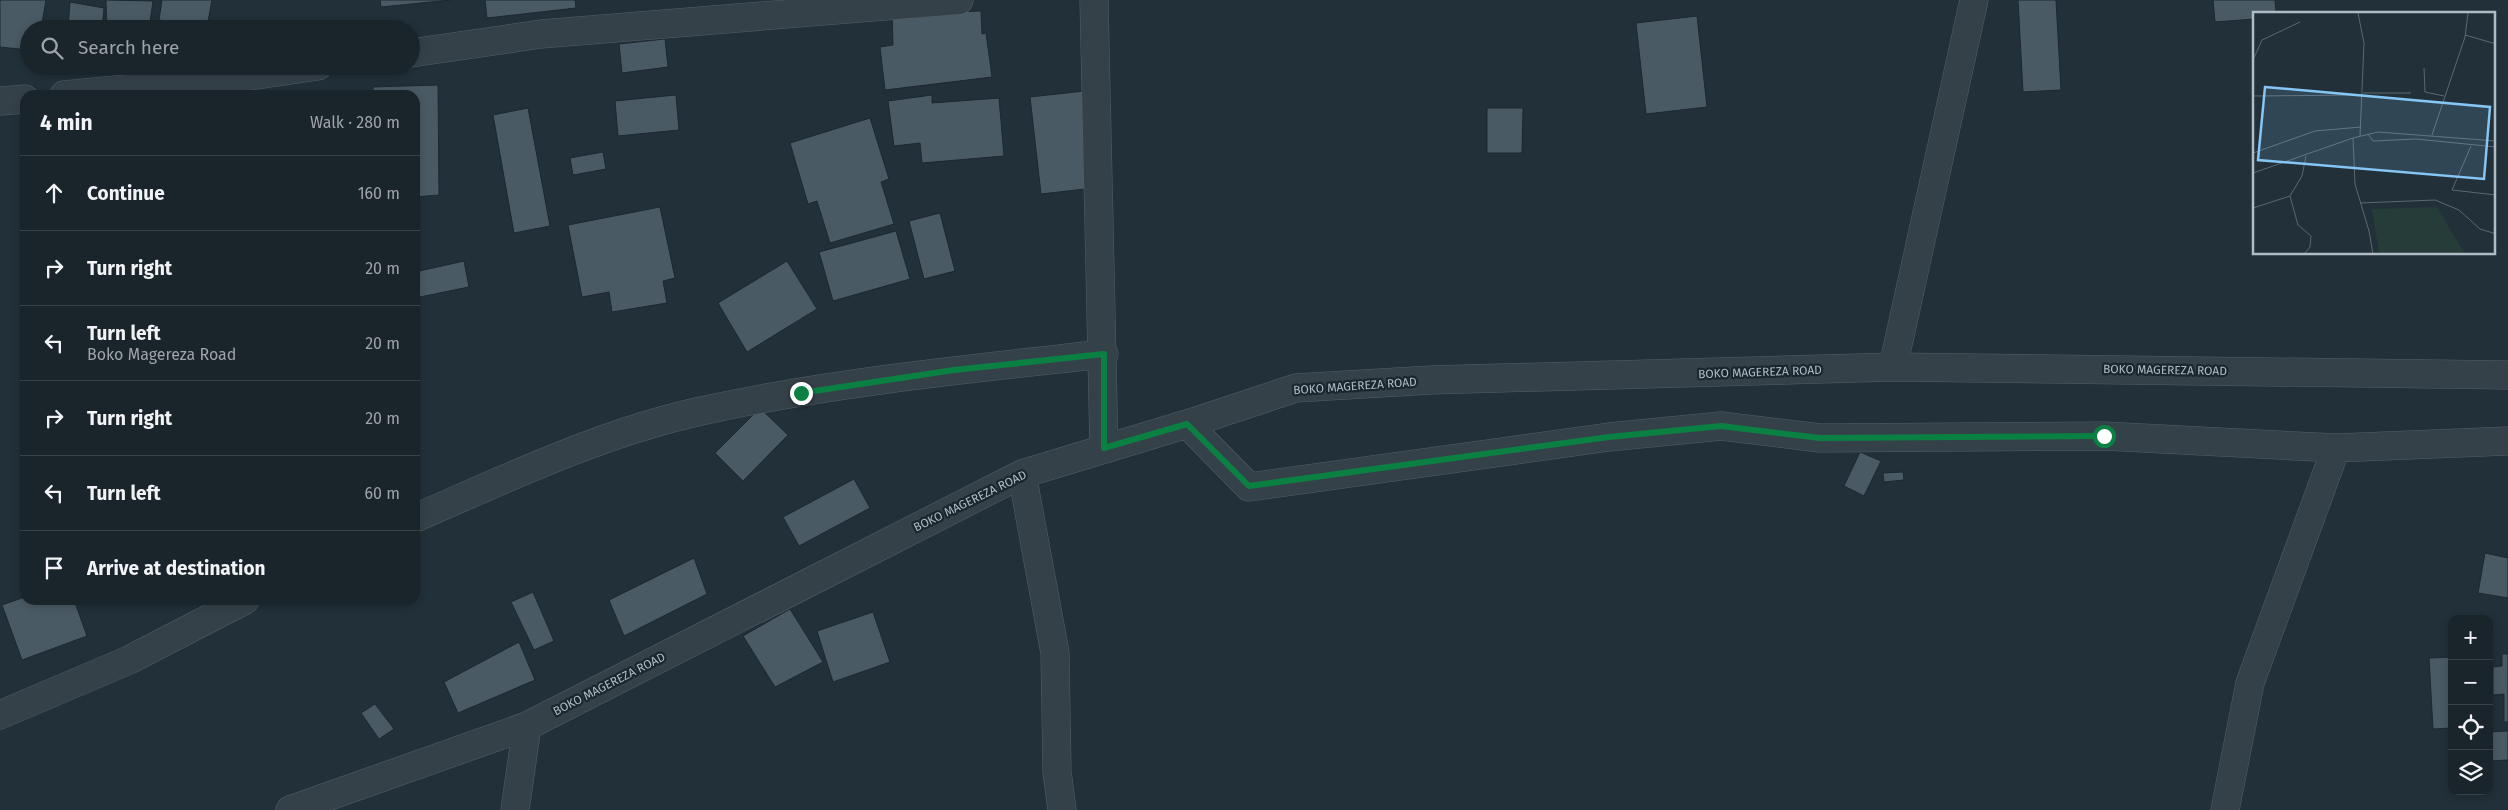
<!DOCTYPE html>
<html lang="en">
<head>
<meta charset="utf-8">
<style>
  :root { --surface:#1a242b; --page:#232c33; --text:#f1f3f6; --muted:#9fa4a9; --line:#384147 }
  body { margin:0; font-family:"Fira Sans",sans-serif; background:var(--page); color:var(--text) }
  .controls { position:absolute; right:15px; bottom:15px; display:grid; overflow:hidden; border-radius:10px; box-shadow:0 2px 8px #0003 }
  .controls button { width:45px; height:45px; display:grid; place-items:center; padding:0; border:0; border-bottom:1px solid var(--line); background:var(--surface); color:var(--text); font:25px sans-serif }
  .stop { position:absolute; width:15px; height:15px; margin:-11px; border:4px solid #0b8043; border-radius:50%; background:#fff }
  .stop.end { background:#0b8043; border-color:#fff; box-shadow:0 1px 5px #0008 }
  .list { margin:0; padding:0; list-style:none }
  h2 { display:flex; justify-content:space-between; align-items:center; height:65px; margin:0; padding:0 20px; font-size:21px }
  h2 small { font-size:16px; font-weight:400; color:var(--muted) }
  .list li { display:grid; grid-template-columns:32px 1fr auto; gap:15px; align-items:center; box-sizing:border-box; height:75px; padding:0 20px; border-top:1px solid var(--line) }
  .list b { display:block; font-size:19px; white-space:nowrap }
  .list p { margin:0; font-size:16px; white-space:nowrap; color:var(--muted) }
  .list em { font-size:16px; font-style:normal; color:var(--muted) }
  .icon { flex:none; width:28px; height:28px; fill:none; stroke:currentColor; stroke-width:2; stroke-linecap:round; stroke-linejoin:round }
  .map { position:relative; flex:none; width:2508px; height:810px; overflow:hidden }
  .search { position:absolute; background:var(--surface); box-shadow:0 2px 8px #0003; left:20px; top:20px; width:400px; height:55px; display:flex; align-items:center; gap:12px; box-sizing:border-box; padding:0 18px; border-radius:28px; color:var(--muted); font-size:19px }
  .panel { position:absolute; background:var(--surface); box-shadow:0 2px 8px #0003; left:20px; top:90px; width:400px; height:515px; border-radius:15px }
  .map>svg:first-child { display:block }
  .building { fill:#4a5a64; stroke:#1d2830 }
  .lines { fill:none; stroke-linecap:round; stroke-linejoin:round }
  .minor-casing { stroke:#535f67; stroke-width:29 }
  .minor { stroke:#354149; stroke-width:28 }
  .route { stroke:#0b8043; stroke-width:6 }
  .labels { text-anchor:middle; stroke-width:4.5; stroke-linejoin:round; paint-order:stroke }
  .street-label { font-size:12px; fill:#b0bcc5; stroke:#1b262e }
  .inset-road { fill:none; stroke:#5b6871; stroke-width:1 }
  .view { fill:#86c6f5; fill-opacity:0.15; stroke:#86c6f5; stroke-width:2.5 }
  .inset-edge { fill:none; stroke:#b0bcc5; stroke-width:2.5 }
</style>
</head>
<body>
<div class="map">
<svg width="2508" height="810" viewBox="0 0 2508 810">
  <rect width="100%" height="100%" fill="#223039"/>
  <!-- building -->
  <path class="building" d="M0,0H46L41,29H29V50L0,47Z
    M106,0L153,1L149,29H107Z
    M162,0H212L207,27L159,20Z
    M380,0H451L381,7Z
    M485,0H575L576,8L487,18Z
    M2018,0H2056L2061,90L2023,92Z
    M2213,0H2275L2276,14H2254V19L2215,22Z
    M70,2L104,8L102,29H68Z
    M981,11L982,34L986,33L992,77L885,90L880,47L893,45L892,14Z
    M1697,16L1707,107L1646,114L1636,23Z
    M665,39L668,67L622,73L619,44Z
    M438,85L439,195L415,197V95H373V87Z
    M1084,91L1094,188L1041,194L1030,97Z
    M676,95L679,130L618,136L615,101Z
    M932,95V103L999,98L1004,156L922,163L920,143L894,146L888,101Z
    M528,108L550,226L514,233L493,115Z
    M1487,108H1523L1522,153H1487Z
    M870,118L889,179L881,182L894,224L830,243L817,201L808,204L790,143Z
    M603,152L606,169L573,175L570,158Z
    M415,204L420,244L415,245Z
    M660,207L675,278L663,281L667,303L612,312L609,292L582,297L568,225Z
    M940,213L955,271L924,279L909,221Z
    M896,231L910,279L833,301L819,252Z
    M464,261L469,287L415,298V272Z
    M787,261L817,309L747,352L718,303Z
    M760,408L788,435L743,481L715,453Z
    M1860,452L1881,461L1864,496L1844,486Z
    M1903,472L1904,480L1884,482L1883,473Z
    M854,479L870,508L799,546L783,517Z
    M2485,553L2508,558V598L2478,593Z
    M694,558L707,594L624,636L609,600Z
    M533,592L554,641L534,650L511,602Z
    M25,597V600H74L87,636L22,660L2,605Z
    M790,609L823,662L775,687L743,636Z
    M873,612L890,662L833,682L817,631Z
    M519,642L535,680L458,713L444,682Z
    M2502,654H2508V722H2504V694L2493,695V667L2502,666Z
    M2452,657V728L2433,729L2429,658Z
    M375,704L394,729L379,739L361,713Z
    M2508,731V760L2490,761L2489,732Z"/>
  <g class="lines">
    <defs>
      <path id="minor" d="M1094,0L1104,448
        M411,53L541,34L959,0
        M64,95L228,79L318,66
        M0,101L25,99
        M1893,367L1974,0
        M1187,424L1249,487L1609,437L1721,426L1820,438L2104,436L2336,448L2508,441
        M1022,474L1055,653L1057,772L1062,810
        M415,518C508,478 601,433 701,411C833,382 969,369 1104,354
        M0,715L129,660L245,600
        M290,810L527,726L1022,474L1187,424L1296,388L1431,380L1893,367L2508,375
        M515,810L527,726
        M2225,810L2250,683L2336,448"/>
    </defs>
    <!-- minor casing -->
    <use href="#minor" class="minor-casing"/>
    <!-- minor -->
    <use href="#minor" class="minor"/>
  </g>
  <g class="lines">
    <!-- route -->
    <path class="route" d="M801,393L954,370L1104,354V448L1187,424L1249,486L1609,437L1721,426L1820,438L2104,436"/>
  </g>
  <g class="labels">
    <!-- street labels -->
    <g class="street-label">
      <text transform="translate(2165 370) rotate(1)" y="4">BOKO MAGEREZA ROAD</text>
      <text transform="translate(1760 372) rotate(-2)" y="4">BOKO MAGEREZA ROAD</text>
      <text transform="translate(1355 386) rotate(-4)" y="4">BOKO MAGEREZA ROAD</text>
      <text transform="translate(970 501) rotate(-26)" y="4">BOKO MAGEREZA ROAD</text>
      <text transform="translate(609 684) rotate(-27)" y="4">BOKO MAGEREZA ROAD</text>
    </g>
  </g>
  <!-- overview -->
  <g transform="translate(2253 12)">
    <rect width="242" height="242" fill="#223039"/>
    <path d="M184,195L212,242H126L119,197Z" fill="#253c39"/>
    <path class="inset-road" d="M105,1L111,31L107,124M212,23L243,32M0,48L9,28L47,10M171,56L172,80L191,84M110,81H158M0,84L110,83M115,122L120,129L163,127L243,135M179,123L212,25L215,1M100,126L102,172L116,219L120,242M218,134L199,178L243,183M0,141L62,119L108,115M0,161L100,126L125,120L243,129M107,191L182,188L206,198L227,217L243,222M0,196L37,184M51,242L57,235L58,224L45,213L37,184L49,164L53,144"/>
    <path class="view" d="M12,75L237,95L231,167L5,148Z"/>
    <rect width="242" height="242" class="inset-edge"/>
  </g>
</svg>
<div class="controls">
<button>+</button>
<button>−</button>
<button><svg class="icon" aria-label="locate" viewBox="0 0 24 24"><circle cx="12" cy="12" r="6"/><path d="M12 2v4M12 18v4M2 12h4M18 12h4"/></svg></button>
<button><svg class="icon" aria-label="layers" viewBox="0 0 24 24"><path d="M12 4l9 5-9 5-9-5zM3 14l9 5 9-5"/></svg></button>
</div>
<div class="stop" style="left:2104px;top:436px"></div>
<div class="stop end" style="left:801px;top:393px"></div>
<div class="search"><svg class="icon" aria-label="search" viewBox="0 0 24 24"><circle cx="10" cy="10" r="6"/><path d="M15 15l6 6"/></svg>Search here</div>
<section class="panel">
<h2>4 min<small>Walk · 280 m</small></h2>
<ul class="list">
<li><svg class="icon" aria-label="ahead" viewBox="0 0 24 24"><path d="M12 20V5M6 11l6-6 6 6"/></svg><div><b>Continue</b></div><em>160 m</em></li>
<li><svg class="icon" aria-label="right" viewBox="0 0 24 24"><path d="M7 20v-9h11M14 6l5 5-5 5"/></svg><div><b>Turn right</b></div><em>20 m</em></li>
<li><svg class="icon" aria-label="left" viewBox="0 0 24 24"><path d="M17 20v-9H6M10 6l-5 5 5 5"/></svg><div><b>Turn left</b><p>Boko Magereza Road</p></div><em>20 m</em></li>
<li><svg class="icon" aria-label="right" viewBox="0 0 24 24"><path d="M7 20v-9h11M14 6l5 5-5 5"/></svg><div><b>Turn right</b></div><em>20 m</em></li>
<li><svg class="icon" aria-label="left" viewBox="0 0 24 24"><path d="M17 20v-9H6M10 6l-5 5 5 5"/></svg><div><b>Turn left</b></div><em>60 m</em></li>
<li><svg class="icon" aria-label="arrive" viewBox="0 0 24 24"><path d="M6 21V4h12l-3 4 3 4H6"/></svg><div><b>Arrive at destination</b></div></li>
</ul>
</section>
</div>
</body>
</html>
